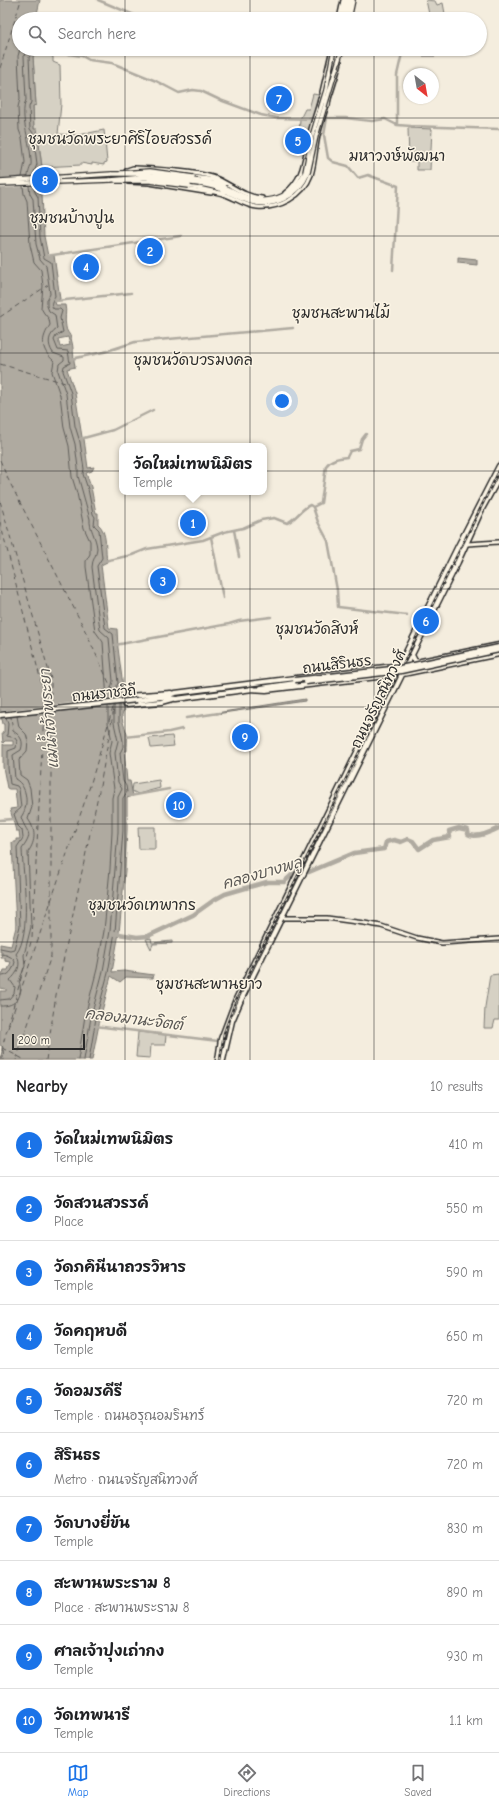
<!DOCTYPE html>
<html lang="en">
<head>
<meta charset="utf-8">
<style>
  :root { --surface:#fff; --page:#f2f2f2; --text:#202124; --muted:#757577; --line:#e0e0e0; --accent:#1a73e8 }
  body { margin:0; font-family:"Comic Neue","Playpen Sans Thai",sans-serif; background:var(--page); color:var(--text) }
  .compass { position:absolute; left:403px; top:68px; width:36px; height:36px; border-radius:50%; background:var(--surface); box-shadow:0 1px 3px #0004; rotate:149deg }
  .scale { position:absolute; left:12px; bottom:10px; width:73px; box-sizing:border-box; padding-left:4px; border:2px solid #2b2b2b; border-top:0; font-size:11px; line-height:14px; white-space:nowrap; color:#2b2b2b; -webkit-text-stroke:3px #fcf5e5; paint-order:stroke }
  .you { position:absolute; left:282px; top:401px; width:14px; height:14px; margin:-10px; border:3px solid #fff; border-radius:50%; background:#1a73e8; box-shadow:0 0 0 6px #1a73e833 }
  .badge { display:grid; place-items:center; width:26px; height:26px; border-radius:50%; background:var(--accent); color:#fff; font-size:13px; font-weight:700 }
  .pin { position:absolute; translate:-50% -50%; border:2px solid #fff; box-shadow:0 1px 4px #0006 }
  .popup { position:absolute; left:119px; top:443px; width:148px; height:52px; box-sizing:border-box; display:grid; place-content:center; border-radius:8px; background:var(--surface); filter:drop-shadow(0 1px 3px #0005); font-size:13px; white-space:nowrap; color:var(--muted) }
  .popup b { font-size:15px; color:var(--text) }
  .popup::after { content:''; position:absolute; left:50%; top:100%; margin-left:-8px; border:8px solid transparent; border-top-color:var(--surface) }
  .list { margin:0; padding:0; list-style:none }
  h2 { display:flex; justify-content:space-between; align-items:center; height:52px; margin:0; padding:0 16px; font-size:17px }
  h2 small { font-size:13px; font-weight:400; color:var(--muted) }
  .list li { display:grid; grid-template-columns:26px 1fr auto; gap:12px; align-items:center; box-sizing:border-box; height:64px; padding:0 16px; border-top:1px solid var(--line) }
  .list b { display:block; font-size:15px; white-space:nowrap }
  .list p { margin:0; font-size:13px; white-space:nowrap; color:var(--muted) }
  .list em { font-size:13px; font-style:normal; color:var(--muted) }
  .icon { flex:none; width:22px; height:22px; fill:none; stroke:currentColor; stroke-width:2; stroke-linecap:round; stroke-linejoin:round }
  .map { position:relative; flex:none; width:499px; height:1060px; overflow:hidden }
  .search { position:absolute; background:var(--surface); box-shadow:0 1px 3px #0004; left:12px; right:12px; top:12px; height:44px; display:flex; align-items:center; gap:10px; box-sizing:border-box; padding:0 14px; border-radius:22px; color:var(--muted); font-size:15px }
  .sheet { height:692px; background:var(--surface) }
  nav { display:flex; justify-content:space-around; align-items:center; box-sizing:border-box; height:56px; border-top:1px solid var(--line); background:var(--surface); font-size:11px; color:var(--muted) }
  nav a { display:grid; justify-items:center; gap:2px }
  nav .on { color:var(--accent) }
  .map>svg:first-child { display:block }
  .green { fill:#d6d1c4; stroke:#807e78 }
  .water { fill:#afaaa0; stroke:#7a7771; fill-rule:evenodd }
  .pier { fill:#f4edde }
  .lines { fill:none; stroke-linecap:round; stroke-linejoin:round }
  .shore { stroke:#605e5a; stroke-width:1 }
  .canal { stroke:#afaaa0; stroke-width:2.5 }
  .river { stroke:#afaaa0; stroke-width:4.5 }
  .ferry { stroke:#595754; stroke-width:1; stroke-dasharray:5 4; stroke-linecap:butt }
  .primary-tunnel { stroke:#ccc6ba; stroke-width:4; stroke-dasharray:4 2; stroke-linecap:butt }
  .tertiary-casing { stroke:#2b2b2b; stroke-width:6 }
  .secondary-casing { stroke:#2b2b2b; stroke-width:6 }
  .primary-casing { stroke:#2b2b2b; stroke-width:7 }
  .tertiary { stroke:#fcf5e5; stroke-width:3 }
  .secondary { stroke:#fcf5e5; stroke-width:3.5 }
  .primary { stroke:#fcf5e5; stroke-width:4 }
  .rail-casing { stroke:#2b2b2b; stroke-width:2.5 }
  .rail { stroke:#fcf5e5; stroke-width:1; stroke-dasharray:3; stroke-linecap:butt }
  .secondary-bridge-casing { stroke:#2b2b2b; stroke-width:6; stroke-linecap:butt }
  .primary-bridge-casing { stroke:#2b2b2b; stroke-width:7; stroke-linecap:butt }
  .secondary-bridge { stroke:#fcf5e5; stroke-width:3.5 }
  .primary-bridge { stroke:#fcf5e5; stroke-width:4 }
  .grid { fill:none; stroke:#2b2b2b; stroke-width:1; stroke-opacity:0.55 }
  .labels { text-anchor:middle; stroke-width:3; stroke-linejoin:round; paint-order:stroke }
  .street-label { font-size:14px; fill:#2b2b2b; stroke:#fcf5e5 }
  .neighbourhood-label { font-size:15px; fill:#2b2b2b; stroke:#fcf5e5 }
  .water-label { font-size:15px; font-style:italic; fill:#595754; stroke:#fcf5e5 }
</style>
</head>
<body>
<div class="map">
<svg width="499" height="1060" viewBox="0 0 499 1060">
  <rect width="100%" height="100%" fill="#f4edde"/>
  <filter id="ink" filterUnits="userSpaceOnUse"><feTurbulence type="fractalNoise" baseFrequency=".025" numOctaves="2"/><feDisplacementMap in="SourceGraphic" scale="8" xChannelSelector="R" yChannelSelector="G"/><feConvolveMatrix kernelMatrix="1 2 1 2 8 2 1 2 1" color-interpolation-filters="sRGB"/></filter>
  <g filter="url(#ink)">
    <!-- green -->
    <path class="green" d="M426,0L435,1L437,5L443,3L446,19H430Z
      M423,49H435V56H423Z
      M37,53L50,55L53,57V62L60,65L61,104L58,134L78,135L104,130L107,162L104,163V165L92,163V165L81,163V165L42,167L37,130L34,129L33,106L36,105L33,56Z
      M313,94L319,95L304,148H302L301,135H299L300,119L305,109H309Z
      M408,128L432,129L430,170H417V161H409Z
      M172,736L174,746L151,748L149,738Z
      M159,780L160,788L138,794L132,791L133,784Z
      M138,827H155V849H139Z
      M151,938L152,943L172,941V943L153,944L151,949L146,939Z
      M499,974V1020H495L493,1028H484L485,1007L490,975Z
      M138,1032L166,1035L165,1045H151L150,1058L136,1057Z"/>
    <!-- water -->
    <path class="water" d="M0,0H40L37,14L34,12L33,16L37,15L36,19H19V49H52L50,55L37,53L33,56L36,105L33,106L34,129H37L42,167L39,169C36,176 36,189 42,194L44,236L48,256L54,255L60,299L55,302L56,305H65C67,311 64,319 66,327C66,331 70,334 71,338C74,347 73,358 75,367L67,369L75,393L82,437L84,439L88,468L94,467L92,471L86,473L91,487L96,513H98V524C108,532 105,551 107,562L101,565L109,628L117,629L118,648L123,686L120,687L124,710C119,717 125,726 127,734C128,739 127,745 127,751H124L127,781H130L133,796L127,798V830L125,870L119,933L112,972L124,971L154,975L153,978L126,977L120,982L111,976L100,1019L92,1060H0L3,1047L0,1045V991H6V989L0,988V973H3L4,970H8L11,962L5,961V958H1L2,952H0V944L11,946L16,927L12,842H16V839H20L19,831H16L10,809L17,808L15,789H9L7,788L3,767V744L4,745H13V741H5L3,743L2,733L4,732V724H3L2,719H0ZM68,337L70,345L60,347L58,339Z
      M458,258L477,260V265L458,263Z
      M305,699V701L216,714V713Z"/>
    <!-- pier -->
    <path class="pier" d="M39,176L40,186L0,188V178Z
      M124,697L125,704L0,718V711Z"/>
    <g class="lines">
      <!-- shore -->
      <path class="shore" d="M20,49L18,56L20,99L18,107L19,130L22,138L25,162L22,177
        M27,49L24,56L26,100C19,117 31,143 31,161C32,166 28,171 28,176
        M33,176L37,164L33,133L30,129L29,107L31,102L29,57L36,49
        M23,186L24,194L27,201L30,245L34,262L41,270L43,286L41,308L44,313L49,319L50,325C41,339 40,349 54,361L52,372L60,395L64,428L69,446L72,477L77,493L84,528L90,541V554L86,561V567L95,631L103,642L107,700
        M29,186L30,194L33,199L36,244L40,259L46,266L49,285L50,294L47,300V306L49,311L55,315L57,329C48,335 47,344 53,353L64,357V360L59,364L58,371L66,394L70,427L75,444L78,468V476L90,519C89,528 96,537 97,548C97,556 92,559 92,567L100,630L109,638L113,681L111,688L113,700
        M34,186L35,192L38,197L40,237L44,258L51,262L55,296C53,300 49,304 54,309H60L62,311L60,318L63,332L56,336L54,340L58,350L68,351L70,363L64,366L63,371L71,393L75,426L80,442L84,469L83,474L88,489L93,514L95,517L94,525L99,530L102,558L97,566L105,628L113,634L118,683L116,688L118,699
        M0,948L10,950L14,949L20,926L17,847L23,838L22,830L18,826L14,814L21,808L19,789L17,786L10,784L8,768V751L16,748L17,741L15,738L7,736L8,724L6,717
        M0,954C6,954 13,957 15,962C13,970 9,977 0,976
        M0,1000L9,999L14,993L15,987L10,980C18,973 22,964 16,954C32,934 23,875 22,849C35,831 26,834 21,817C29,807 28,786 15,779L13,755L21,750C24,741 21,736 13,731L11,717
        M0,1006C16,1007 24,996 19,981L25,966L24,955L31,927L28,852C36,841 36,830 28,819L32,807L30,788L27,780L20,775L19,760L27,751L28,741L26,734L19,727L17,716
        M78,1060L85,1016L97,969L104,931L110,869L112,832V798L114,789L109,753L112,741L108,723V706
        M84,1060L91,1017L103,971L110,931L118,832V797L122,789L118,782L115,753L118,741L114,723V706
        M89,1060L96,1018L108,973L115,932L123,831V798L127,792L126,786L123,781L120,753L123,747V741L119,722V705"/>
      <!-- canal -->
      <path class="canal" d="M98,0L139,17
        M49,51L82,56L89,60L112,63L156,81L179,93L193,90L201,91L220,100L261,115L276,118L316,119
        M323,118H345L372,121L385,119L397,125L411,126L499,129
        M327,118L324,135L328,158L333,162L348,166L358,178L368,175L398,186L393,270
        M397,125V75L403,49
        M46,256L181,236
        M56,301L131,293
        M71,359L104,352L135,342L293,328
        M80,439L113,430L153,410
        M313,507L321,503L326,466C331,459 338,458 347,457L350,451L359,449L362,439L366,434
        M234,530L239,557
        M211,537L223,598
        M104,561L132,555L147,549L203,540L224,532L243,528L261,520L274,518L287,523C296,519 301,509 310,505L313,507L318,522L328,541L337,590L338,607L407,615
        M115,645L229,624L239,621L271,617
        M186,718L219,713
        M125,737L169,732L182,729
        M130,796L169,789
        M0,820L13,819
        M95,1026L218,1041"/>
      <!-- river -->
      <path class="river" d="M113,933L137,937L148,936L193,915L214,900L225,894L267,882H284L293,874L309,872L354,853L384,849L386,842L394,840L401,842L408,839L413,841L419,849L433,840L450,837L449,831L459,828L468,830V834C476,839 491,832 499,828"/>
      <!-- ferry -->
      <path class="ferry" d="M0,68L21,0
        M0,317L48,285
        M0,364L65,383
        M0,460L7,477L82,624L116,698L115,700
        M0,501L51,679V707
        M0,522L45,697L44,708
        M51,901L90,786L114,704
        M8,1028L50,904
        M2,1048L25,1060
        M3,1050L4,1060
        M2,1060V1048L32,938L44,711
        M16,1060L51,956V710
        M46,1060L56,995L100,786L115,703"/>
      <!-- primary-tunnel -->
      <path class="primary-tunnel" d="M404,666L429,615
        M389,697L401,672
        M373,725L388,693"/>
      <defs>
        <path id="tertiary" d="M339,19L343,0
          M322,92L332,49
          M124,174L127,170L133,168C154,169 200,171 218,179C233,186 245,197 262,198
          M128,182L149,183L211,193
          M285,193C304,179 304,159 309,138C311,125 317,112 320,99
          M223,194C234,197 244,206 257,207C279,209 303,197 311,175C315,162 315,149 318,136C324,111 334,87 340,62
          M467,544L499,542
          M282,918H327L364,923L381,926L417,938L442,943L499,939"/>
        <path id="secondary" d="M341,19L345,0
          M344,19L348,0
          M346,19L351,0
          M349,19L353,0
          M333,61L336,49
          M333,73L339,49
          M320,100L325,88
          M328,105L329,96
          M193,177L214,180L225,184
          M0,181L112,174
          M200,181C207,183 215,183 221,186C231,189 239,195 249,198C273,205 295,194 305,172
          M0,184L111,180
          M199,184C206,185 213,186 220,189C229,192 238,198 248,201C273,209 298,197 308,173
          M189,186L224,194"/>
        <path id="primary" d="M482,509L499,478
          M429,612L471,526
          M412,655L415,661L421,662
          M421,661L499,645
          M261,688L295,683
          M250,689L266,690L403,674L499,654
          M171,693L127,696L125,697V705L162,702L173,699
          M164,697L176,699L253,689
          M137,700L162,697L175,693L409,664
          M323,824L373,725
          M218,1060L221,1039L236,999L458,546L499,466
          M223,1060L232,1021L241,1000L458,562L483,507"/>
      </defs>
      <!-- tertiary casing -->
      <use href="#tertiary" class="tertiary-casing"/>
      <!-- secondary casing -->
      <use href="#secondary" class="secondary-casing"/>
      <!-- primary casing -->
      <use href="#primary" class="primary-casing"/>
      <!-- tertiary -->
      <use href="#tertiary" class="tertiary"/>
      <!-- secondary -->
      <use href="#secondary" class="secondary"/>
      <!-- primary -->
      <use href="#primary" class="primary"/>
      <defs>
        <path id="rail" d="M220,1060L224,1033L236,1000L499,471"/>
      </defs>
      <!-- rail casing -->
      <use href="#rail" class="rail-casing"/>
      <!-- rail -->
      <use href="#rail" class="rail"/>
      <defs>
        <path id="secondary-bridge" d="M305,172L312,136L326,90L334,49
          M121,173L150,171L193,177
          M308,173L316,136L342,49
          M112,174H145L200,181
          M111,180L145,177L199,184
          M116,181H150L189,186"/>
        <path id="primary-bridge" d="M295,680L400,668L499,647
          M306,682L401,671L499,650
          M0,715L137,700"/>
      </defs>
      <!-- secondary-bridge casing -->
      <use href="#secondary-bridge" class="secondary-bridge-casing"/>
      <!-- primary-bridge casing -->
      <use href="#primary-bridge" class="primary-bridge-casing"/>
      <!-- secondary-bridge -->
      <use href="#secondary-bridge" class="secondary-bridge"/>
      <!-- primary-bridge -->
      <use href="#primary-bridge" class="primary-bridge"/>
    </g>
  </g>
  <!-- grid -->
  <path class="grid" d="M125,0V19M250,0V19M374,0V19M125,49V1060M250,49V1060M374,49V1060M0,118H499M0,236H499M0,353H499M0,471H499M0,589H499M0,707H499M0,824H499M0,942H499"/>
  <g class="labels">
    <!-- street labels -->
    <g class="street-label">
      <text transform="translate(337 664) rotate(-7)" y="5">ถนนสิรินธร</text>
      <text transform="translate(104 693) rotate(-6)" y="5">ถนนราชวิถี</text>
      <text transform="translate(378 699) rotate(-64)" y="5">ถนนจรัญสนิทวงศ์</text>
    </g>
    <!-- neighbourhood labels -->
    <g class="neighbourhood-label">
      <text x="120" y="144">ชุมชนวัดพระยาศิริไอยสวรรค์</text>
      <text x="397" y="161">มหาวงษ์พัฒนา</text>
      <text x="72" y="223">ชุมชนบ้างปูน</text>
      <text x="341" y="318">ชุมชนสะพานไม้</text>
      <text x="193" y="365">ชุมชนวัดบวรมงคล</text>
      <text x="317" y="634">ชุมชนวัดสิงห์</text>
      <text x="142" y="910">ชุมชนวัดเทพากร</text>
      <text x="209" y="989">ชุมชนสะพานยาว</text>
    </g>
    <!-- water labels -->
    <g class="water-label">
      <text transform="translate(49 719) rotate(-95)" y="5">แม่น้ำเจ้าพระยา</text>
      <text transform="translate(262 873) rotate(-16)" y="5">คลองบางพลู</text>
      <text transform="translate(134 1019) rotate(7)" y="5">คลองมานะจิตต์</text>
    </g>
  </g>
</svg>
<svg class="compass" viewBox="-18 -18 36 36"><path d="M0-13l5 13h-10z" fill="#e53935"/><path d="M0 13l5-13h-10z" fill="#757577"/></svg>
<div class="scale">200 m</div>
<div class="you"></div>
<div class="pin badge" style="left:193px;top:523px">1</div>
<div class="popup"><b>วัดใหม่เทพนิมิตร</b>Temple</div>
<div class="pin badge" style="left:150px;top:251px">2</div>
<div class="pin badge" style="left:163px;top:581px">3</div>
<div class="pin badge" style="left:86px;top:267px">4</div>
<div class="pin badge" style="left:298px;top:141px">5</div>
<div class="pin badge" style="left:426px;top:621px">6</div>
<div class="pin badge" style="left:279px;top:99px">7</div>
<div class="pin badge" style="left:45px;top:180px">8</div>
<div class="pin badge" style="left:245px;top:737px">9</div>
<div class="pin badge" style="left:179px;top:805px">10</div>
<div class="search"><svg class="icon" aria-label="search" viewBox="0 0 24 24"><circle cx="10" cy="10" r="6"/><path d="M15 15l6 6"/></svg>Search here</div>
</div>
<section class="sheet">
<h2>Nearby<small>10 results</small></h2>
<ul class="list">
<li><span class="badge">1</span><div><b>วัดใหม่เทพนิมิตร</b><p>Temple</p></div><em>410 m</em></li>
<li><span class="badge">2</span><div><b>วัดสวนสวรรค์</b><p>Place</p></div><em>550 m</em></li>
<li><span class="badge">3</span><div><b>วัดภคินีนาถวรวิหาร</b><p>Temple</p></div><em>590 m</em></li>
<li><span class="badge">4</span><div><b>วัดคฤหบดี</b><p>Temple</p></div><em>650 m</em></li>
<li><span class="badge">5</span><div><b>วัดอมรคีรี</b><p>Temple · ถนนอรุณอมรินทร์</p></div><em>720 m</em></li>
<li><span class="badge">6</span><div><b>สิรินธร</b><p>Metro · ถนนจรัญสนิทวงศ์</p></div><em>720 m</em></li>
<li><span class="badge">7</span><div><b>วัดบางยี่ขัน</b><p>Temple</p></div><em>830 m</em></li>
<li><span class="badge">8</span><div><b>สะพานพระราม 8</b><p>Place · สะพานพระราม 8</p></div><em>890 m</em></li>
<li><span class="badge">9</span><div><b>ศาลเจ้าปุงเถ่ากง</b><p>Temple</p></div><em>930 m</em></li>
<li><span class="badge">10</span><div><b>วัดเทพนารี</b><p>Temple</p></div><em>1.1 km</em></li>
</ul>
</section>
<nav>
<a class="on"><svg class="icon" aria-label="map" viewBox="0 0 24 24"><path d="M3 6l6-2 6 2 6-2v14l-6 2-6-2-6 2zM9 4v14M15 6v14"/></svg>Map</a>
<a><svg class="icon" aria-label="directions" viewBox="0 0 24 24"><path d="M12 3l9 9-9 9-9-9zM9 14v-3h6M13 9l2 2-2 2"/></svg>Directions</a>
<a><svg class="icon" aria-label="saved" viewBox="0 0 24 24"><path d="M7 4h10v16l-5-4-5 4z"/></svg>Saved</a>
</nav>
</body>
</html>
